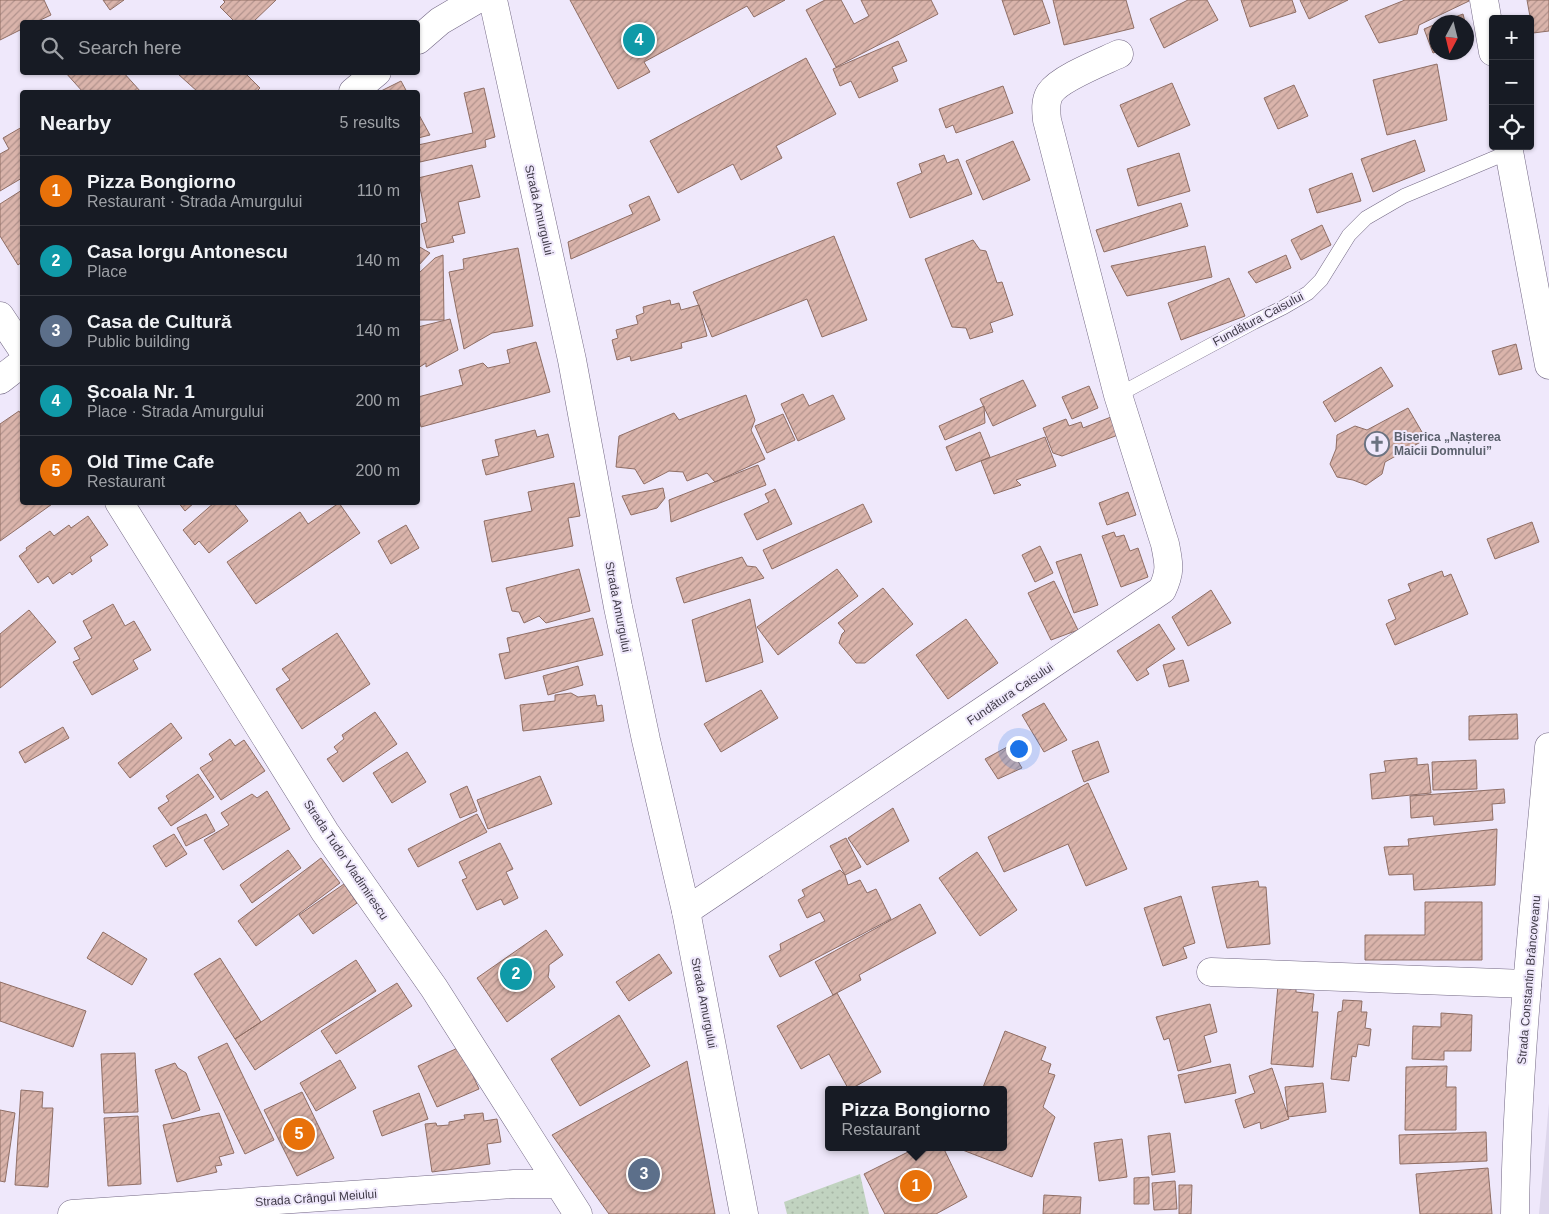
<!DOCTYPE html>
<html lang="en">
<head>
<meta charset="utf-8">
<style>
  :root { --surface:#171b24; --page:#242831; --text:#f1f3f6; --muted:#9ea1a6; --line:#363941; --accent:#7c3aed }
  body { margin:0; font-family:Helvetica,sans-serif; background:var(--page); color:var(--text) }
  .controls { position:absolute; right:15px; top:15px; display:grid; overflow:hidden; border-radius:5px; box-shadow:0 1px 4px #0004 }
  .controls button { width:45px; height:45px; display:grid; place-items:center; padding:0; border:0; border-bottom:1px solid var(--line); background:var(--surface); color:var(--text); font:25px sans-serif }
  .compass { position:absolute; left:1429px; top:15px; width:45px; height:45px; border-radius:50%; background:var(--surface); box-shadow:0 1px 4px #0004; rotate:187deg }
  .you { position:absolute; left:1018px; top:748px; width:18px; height:18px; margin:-12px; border:4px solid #fff; border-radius:50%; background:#1a73e8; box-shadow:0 0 0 8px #1a73e833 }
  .badge { display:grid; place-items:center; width:32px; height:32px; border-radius:50%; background:var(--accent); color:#fff; font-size:16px; font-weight:700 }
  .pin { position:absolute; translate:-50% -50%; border:2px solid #fff; box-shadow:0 1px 5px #0006 }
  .popup { position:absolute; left:825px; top:1086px; width:182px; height:65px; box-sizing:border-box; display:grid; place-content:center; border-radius:5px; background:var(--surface); filter:drop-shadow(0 1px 4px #0005); font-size:16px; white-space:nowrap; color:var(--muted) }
  .popup b { font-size:19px; color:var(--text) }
  .popup::after { content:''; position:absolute; left:50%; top:100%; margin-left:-10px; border:10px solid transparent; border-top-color:var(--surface) }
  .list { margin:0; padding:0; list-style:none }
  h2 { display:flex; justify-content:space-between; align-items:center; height:65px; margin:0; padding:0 20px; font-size:21px }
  h2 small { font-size:16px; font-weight:400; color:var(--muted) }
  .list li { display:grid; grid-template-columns:32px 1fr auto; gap:15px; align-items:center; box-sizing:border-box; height:70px; padding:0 20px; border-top:1px solid var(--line) }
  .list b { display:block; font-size:19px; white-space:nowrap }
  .list p { margin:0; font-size:16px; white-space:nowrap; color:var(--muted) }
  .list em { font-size:16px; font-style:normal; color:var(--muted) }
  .icon { flex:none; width:28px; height:28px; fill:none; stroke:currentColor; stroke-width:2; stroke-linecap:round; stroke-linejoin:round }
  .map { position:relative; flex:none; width:1549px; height:1214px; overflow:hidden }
  .search { position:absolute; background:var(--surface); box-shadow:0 1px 4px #0004; left:20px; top:20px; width:400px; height:55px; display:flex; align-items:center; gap:12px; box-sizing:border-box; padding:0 18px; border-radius:5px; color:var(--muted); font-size:19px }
  .panel { position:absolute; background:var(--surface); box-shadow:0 1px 4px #0004; left:20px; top:90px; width:400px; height:415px; border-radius:5px }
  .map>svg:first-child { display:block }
  .commercial { fill:#ded7ec }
  .park { fill:url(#park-dots) }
  .building { fill:url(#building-hatch); stroke:#8f6e65 }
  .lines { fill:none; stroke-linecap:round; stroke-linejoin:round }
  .service-casing { stroke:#736884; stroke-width:15 }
  .minor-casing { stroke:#736884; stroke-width:29 }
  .tertiary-casing { stroke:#736884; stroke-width:29 }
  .service { stroke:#fff; stroke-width:14 }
  .minor { stroke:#fff; stroke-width:28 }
  .tertiary { stroke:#fff; stroke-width:28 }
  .labels { text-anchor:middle; stroke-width:4; stroke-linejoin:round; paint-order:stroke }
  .street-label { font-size:12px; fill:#3f3a47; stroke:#efe8fb }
  .worship-label { font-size:12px; font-weight:bold; fill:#5b616d; stroke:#efe8fb; text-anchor:start }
</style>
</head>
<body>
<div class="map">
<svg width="1549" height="1214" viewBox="0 0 1549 1214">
  <defs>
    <pattern id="park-dots" width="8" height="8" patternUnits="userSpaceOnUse" patternTransform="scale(1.25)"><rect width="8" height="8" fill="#c1d3c0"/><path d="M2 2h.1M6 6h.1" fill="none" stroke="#a7b6a6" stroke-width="1.8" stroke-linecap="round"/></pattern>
    <pattern id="building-hatch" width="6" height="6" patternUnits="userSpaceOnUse" patternTransform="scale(1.25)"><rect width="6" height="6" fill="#dab4ab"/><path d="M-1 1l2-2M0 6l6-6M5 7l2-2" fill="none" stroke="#b2938d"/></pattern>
  </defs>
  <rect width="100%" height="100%" fill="#efe8fb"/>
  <!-- commercial -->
  <path class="commercial" d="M1549,1103V1214H1539Z"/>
  <!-- park -->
  <path class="park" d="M860,1174L869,1214H787L784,1202Z"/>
  <!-- building -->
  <path class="building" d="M0,0H44L51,15L36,22H22V29L0,40Z
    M103,0H124L110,10Z
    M223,0H276L253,22H235L220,7L225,2Z
    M570,0H785L754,17L747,6L644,62L650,72L618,89Z
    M825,0H841L854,24L869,16L861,0H931L938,14L836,67L806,10Z
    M1002,0H1042L1050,23L1014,35Z
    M1053,0H1126L1134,28L1064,45Z
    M1188,0H1207L1218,20L1164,48L1150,19Z
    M1241,0H1292L1296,12L1250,27Z
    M1300,0H1348L1309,19Z
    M1405,0H1468L1469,1L1419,25L1417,34L1379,43L1365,16Z
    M1527,0H1549V31L1533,33Z
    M1463,14L1465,22H1441Z
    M1436,24V52L1433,53L1424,29Z
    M898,41L907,61L892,67L898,81L859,98L851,81L840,86L833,69Z
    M806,58L836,114L776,146L782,158L741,180L733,164L678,193L650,141Z
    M1437,64L1447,120L1387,135L1373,80Z
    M65,72H123L141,92H83Z
    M180,72H244L260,88L256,92H198L178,74Z
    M401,81L407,92H379Z
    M1172,83L1190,125L1138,147L1120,105Z
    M1294,85L1308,116L1278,129L1264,98Z
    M1003,86L1013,113L956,133L953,125L946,128L939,109Z
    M484,88L495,137L485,140L486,147L420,162L418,145L473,133L464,93Z
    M418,113L430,135L418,138Z
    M22,127V178L0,191V154L9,149L3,138Z
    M1415,140L1425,171L1373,192L1361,159Z
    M1013,141L1030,180L983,200L966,161Z
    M1179,153L1190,191L1138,206L1127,169Z
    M944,155L947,163L958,159L972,194L910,218L897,183L922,173L919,164Z
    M472,165L480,197L458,202L465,233L452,236L454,242L427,248L421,224L427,222L418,178Z
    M1352,173L1361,201L1317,213L1309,189Z
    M22,190V262L18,265L0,236V204Z
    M649,196L660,220L571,259L568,242L633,214L629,205Z
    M1181,203L1188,226L1104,252L1096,230Z
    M1322,225L1331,245L1301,260L1291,240Z
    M834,236L867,320L822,337L807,299L712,337L693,292Z
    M973,240L980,250L986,251L997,283L1002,282L1013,315L990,323L993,332L970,339L966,328L952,327L925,259Z
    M418,246L430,253L418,266Z
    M1205,246L1212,277L1127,296L1111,266Z
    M518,248L533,326L492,333L464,349L449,272L464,269L463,259Z
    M443,255L444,320H418V274L435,258Z
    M1286,255L1291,268L1256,283L1248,272Z
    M1229,278L1245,316L1181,340L1168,303Z
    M670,300L671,305L679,303L681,310L699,305L707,336L681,343L682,348L631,361L630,356L617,360L612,340L618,338L616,330L638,324L636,316L644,313L643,307Z
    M450,319L458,350L426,367V363L418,368V327Z
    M536,342L550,392L421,427L418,415V397L463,385L459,370L483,363L488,368L510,363L507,350Z
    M1516,344L1522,369L1499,375L1492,351Z
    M1381,367L1393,386L1335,422L1323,402Z
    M1023,380L1036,406L993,426L980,399Z
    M1089,386L1098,408L1072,419L1062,397Z
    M803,394L809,406L833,395L845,419L798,441L781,404Z
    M746,395L755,420L751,430L765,459L715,482L707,473L687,481L683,472L669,471L644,484L635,469L616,467L619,436L674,413L679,420Z
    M984,406L985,423L945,440L939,426Z
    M1408,408L1426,439L1385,462L1382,474L1366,485L1353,480L1337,477L1330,464L1336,449L1337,435L1355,426L1367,430Z
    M19,411L22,416V502H55L0,541V424Z
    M783,414L795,440L767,453L755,426Z
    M1111,417L1118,435L1062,456L1053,453L1043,428L1066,419L1069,426L1081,422L1083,428Z
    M535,430L537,437L548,434L554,457L486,475L482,460L499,456L495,440Z
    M980,432L990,457L956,471L946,447Z
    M1045,437L1056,466L1016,480L1021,485L994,494L981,461Z
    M758,465L766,485L671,522L669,500Z
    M574,483L580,516L568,518L573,546L492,562L484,521L532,511L528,492Z
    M663,488L665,498L657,508L631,515L622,496Z
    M775,489L792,524L757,540L744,514L769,502L765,494Z
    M1128,492L1136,515L1107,525L1099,503Z
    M178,502H195L185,511Z
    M215,502H233L248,521L209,553L199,541L195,545L183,530Z
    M339,503L360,533L256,604L227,562L300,512L308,524Z
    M863,504L872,522L772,569L763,550Z
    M88,516L108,545L90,557L92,561L72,575L70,572L53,584L48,576L38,583L19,556L27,550L26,548L50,531L54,536L69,525L71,528Z
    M1532,522L1539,542L1495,559L1487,539Z
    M406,525L419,548L391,564L378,541Z
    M1114,532L1116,537L1124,535L1130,551L1138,548L1148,577L1121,587L1102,536Z
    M1040,546L1053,573L1035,582L1022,555Z
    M1081,554L1098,605L1074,613L1056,562Z
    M742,557L747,566L756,567L764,578L684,603L676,578Z
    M579,569L590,611L546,623L539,616L524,623L519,612L512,611L506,588Z
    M837,569L858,596L778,655L757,627Z
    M1442,571L1444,577L1451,574L1468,614L1395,645L1386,624L1396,619L1388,600L1411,591L1408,584Z
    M1054,581L1078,630L1051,640L1028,593Z
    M883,588L913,624L865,663H856L839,643L842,634L845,631L838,623Z
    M1211,590L1231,623L1188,646L1172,617Z
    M750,599L763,662L706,682L692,620Z
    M113,604L125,626L134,621L151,650L133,660L138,669L92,695L73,662L80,659L74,648L92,638L83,621Z
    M29,610L56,642L0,688V634Z
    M593,618L603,655L505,679L499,654L510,652L507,638Z
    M966,619L998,663L948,699L916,655Z
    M1159,624L1175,649L1146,669L1149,674L1137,681L1117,651Z
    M337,633L370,684L302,729L276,689L290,680L282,669Z
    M1183,660L1189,681L1169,687L1163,665Z
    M578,666L583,685L548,695L543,676Z
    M761,690L778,718L721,752L704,724Z
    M571,693L578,697L595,695L597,706L602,705L604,721L523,731L520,705L555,701V695Z
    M1044,703L1067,740L1044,752L1022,715Z
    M375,712L397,744L343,782L327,759L338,752L334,747L344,739L342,735Z
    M1517,714L1518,739L1469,740V716Z
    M171,723L182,738L130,778L118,763Z
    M63,727L69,738L25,763L19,752Z
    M230,739L235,746L244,740L265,771L221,800L200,768L213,760L209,754Z
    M1098,741L1109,772L1084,782L1072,751Z
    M1009,746L1022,768L998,779L985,759Z
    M407,752L426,782L392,803L373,773Z
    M1417,758V765L1428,764L1431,793L1372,799L1370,774L1386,772L1384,761Z
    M1476,760L1477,789L1433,790L1432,762Z
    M198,774L214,797L171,826L158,808L169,801L166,796Z
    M540,776L552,804L488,829L477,800Z
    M1088,783L1127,869L1086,886L1068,844L1004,872L988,837Z
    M467,786L477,811L460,818L450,794Z
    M1504,789L1505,803L1492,804L1493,820L1434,825L1433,816L1411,818L1410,796Z
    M267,791L290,829L223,870L204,840L229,825L221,813L252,794L257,798Z
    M893,808L909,841L867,865L848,838Z
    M206,814L215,831L186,846L177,828Z
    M477,814L487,832L418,867L408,849Z
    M1497,829L1495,885L1414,890L1413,874L1389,875L1384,847L1409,846L1408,839Z
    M174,834L187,854L166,867L153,846Z
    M846,838L861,867L845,875L830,846Z
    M500,843L513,869L506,872L518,898L504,905L501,899L477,910L462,880L467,878L459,862Z
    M288,850L301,868L252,903L240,885Z
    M977,852L1017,910L980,936L939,878Z
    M321,858L340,883L256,946L238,921Z
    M840,870L845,875L848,885L860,880L867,893L876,889L891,919L780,977L769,956L781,950L780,944L825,921L820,912L807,918L798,900L805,896L802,890Z
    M1258,881L1259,887H1266L1270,944L1227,948L1212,887Z
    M344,884L357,903L313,934L299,915Z
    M1181,896L1195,943L1183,947L1187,958L1163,966L1144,908Z
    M1425,902H1482V960H1365V935H1425Z
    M920,904L936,933L859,975L861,980L833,995L815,962Z
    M546,930L563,955L549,965V971L548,977L555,987L507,1022L477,978Z
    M103,932L147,959L132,985L87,958Z
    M659,954L672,973L629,1001L616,982Z
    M220,958L261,1022L235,1039L194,974Z
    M356,960L376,991L255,1070L235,1039Z
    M0,982L86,1011L73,1047L0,1021Z
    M397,983L412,1006L336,1054L321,1031Z
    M1278,985L1296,987V992L1314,994L1312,1012H1318L1313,1067L1271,1064Z
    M837,993L881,1072L849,1090L829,1054L801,1069L777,1026Z
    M1343,1000L1362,1001L1361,1012H1367L1365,1028L1371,1029L1369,1046L1358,1044L1356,1057L1352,1056L1349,1081L1331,1079L1338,1012L1342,1011Z
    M1210,1004L1217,1032L1204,1036L1211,1062L1178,1071L1169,1038L1164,1040L1156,1017Z
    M1441,1013L1472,1015L1471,1051H1444V1060L1412,1059L1413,1026L1441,1027Z
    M619,1015L650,1066L580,1106L551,1059Z
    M1005,1031L1046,1047L1041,1060L1051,1064L1048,1073L1055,1075L1043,1107L1055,1117L1032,1177L960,1149V1147H1004V1090H982Z
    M227,1043L274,1140L245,1154L198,1057Z
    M460,1047L479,1089L437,1107L418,1066Z
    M135,1053L138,1112L104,1113L101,1054Z
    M340,1060L356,1088L316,1111L300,1083Z
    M687,1061L715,1214H609L552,1135Z
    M175,1063L178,1068L186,1073L200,1110L172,1119L155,1070Z
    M1230,1064L1236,1093L1185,1103L1178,1075Z
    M1447,1066L1446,1087H1456V1130H1405L1406,1067Z
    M1272,1068L1289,1119L1261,1129L1260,1122L1244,1128L1235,1100L1255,1093L1249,1076Z
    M1323,1083L1326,1112L1288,1117L1285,1087Z
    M21,1090L43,1092L42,1108H53L48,1187L15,1185Z
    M302,1092L334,1158L297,1176L264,1110Z
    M419,1093L428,1119L382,1136L373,1111Z
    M0,1110L15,1113L5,1182L0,1181Z
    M219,1113L234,1153L219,1157L222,1165L215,1166L217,1172L177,1182L163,1125Z
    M483,1113L484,1121L497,1119L501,1142L487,1144L490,1164L432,1172L425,1124L436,1123L437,1126L449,1125V1122L465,1119L464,1115Z
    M138,1116L141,1184L108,1186L104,1118Z
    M1486,1132L1487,1161L1400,1164L1399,1135Z
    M1170,1133L1175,1172L1152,1175L1148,1136Z
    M1122,1139L1127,1177L1099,1181L1094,1143Z
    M918,1147H943L967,1197L936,1214H885L864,1174Z
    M1488,1168L1492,1214H1420L1416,1174Z
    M1149,1177V1204H1134V1178Z
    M1175,1181L1177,1209L1154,1210L1152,1183Z
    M1179,1185H1192L1191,1214H1179Z
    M1044,1195L1081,1197L1080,1214H1043Z"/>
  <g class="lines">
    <defs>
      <path id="service" d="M1118,395L1254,322L1284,307L1308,293L1321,280L1349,235L1366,218L1404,196L1509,152"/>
      <path id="minor" d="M686,911L1162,590C1171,571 1169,564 1165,544L1118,395L1047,120C1046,111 1045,101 1050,93C1060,78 1102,62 1119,54
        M1211,972L1527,984"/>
      <path id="tertiary" d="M493,0L572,360L618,607L646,740L686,911L744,1214
        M1484,0L1493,52
        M418,40L440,21L476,0
        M353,92L377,72
        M1508,146L1549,365
        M0,316L22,349
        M0,380L22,363
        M119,502L325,832L434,988L578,1214
        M72,1214L514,1184H559
        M1515,1214C1517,1058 1535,902 1549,747"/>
    </defs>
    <!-- service casing -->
    <use href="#service" class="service-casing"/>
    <!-- minor casing -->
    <use href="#minor" class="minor-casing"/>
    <!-- tertiary casing -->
    <use href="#tertiary" class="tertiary-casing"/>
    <!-- service -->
    <use href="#service" class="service"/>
    <!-- minor -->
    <use href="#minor" class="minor"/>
    <!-- tertiary -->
    <use href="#tertiary" class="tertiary"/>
  </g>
  <!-- icons -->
  <defs>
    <symbol id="church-ring" viewBox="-11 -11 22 22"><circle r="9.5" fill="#efe8fb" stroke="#6b7280" stroke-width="1.5"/><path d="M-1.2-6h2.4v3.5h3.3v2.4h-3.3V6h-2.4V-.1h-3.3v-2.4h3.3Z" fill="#6b7280"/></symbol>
  </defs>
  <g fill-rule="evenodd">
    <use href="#church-ring" x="1363" y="430" width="28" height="28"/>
  </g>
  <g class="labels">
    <!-- street labels -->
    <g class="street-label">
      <text transform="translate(539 210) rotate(77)" y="4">Strada Amurgului</text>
      <text transform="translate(1258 319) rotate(-28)" y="4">Fundătura Caisului</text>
      <text transform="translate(618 607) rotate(79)" y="4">Strada Amurgului</text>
      <text transform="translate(1010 694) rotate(-34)" y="4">Fundătura Caisului</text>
      <text transform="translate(346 860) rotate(56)" y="4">Strada Tudor Vladimirescu</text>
      <text transform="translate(1529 980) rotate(-85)" y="4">Strada Constantin Brâncoveanu</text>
      <text transform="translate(704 1003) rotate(79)" y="4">Strada Amurgului</text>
      <text transform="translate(316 1198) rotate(-4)" y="4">Strada Crângul Meiului</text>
    </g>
    <!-- worship labels -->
    <g class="worship-label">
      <text x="1394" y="441">Biserica „Nașterea<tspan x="1394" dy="14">Maicii Domnului”</tspan></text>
    </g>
  </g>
</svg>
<div class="controls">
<button>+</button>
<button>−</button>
<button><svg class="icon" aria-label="locate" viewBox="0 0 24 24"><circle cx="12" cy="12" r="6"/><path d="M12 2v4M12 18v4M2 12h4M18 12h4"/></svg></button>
</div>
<svg class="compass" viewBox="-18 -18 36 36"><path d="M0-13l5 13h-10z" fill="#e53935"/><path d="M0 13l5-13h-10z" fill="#9ea1a6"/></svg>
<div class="you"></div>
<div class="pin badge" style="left:916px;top:1186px;background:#e8710a">1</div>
<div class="popup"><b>Pizza Bongiorno</b>Restaurant</div>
<div class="pin badge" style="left:516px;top:974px;background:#0f9aa8">2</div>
<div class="pin badge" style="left:644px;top:1174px;background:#5c6f8a">3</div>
<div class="pin badge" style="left:639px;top:40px;background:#0f9aa8">4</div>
<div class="pin badge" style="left:299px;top:1134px;background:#e8710a">5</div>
<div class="search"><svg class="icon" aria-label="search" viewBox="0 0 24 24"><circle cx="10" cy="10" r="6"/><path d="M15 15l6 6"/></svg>Search here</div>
<section class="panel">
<h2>Nearby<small>5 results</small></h2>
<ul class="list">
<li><span class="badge" style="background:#e8710a">1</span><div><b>Pizza Bongiorno</b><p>Restaurant · Strada Amurgului</p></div><em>110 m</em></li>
<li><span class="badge" style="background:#0f9aa8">2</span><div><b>Casa Iorgu Antonescu</b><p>Place</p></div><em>140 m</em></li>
<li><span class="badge" style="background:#5c6f8a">3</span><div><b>Casa de Cultură</b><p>Public building</p></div><em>140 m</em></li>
<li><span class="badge" style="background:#0f9aa8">4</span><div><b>Școala Nr. 1</b><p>Place · Strada Amurgului</p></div><em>200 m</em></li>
<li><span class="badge" style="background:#e8710a">5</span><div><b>Old Time Cafe</b><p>Restaurant</p></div><em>200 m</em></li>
</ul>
</section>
</div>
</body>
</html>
